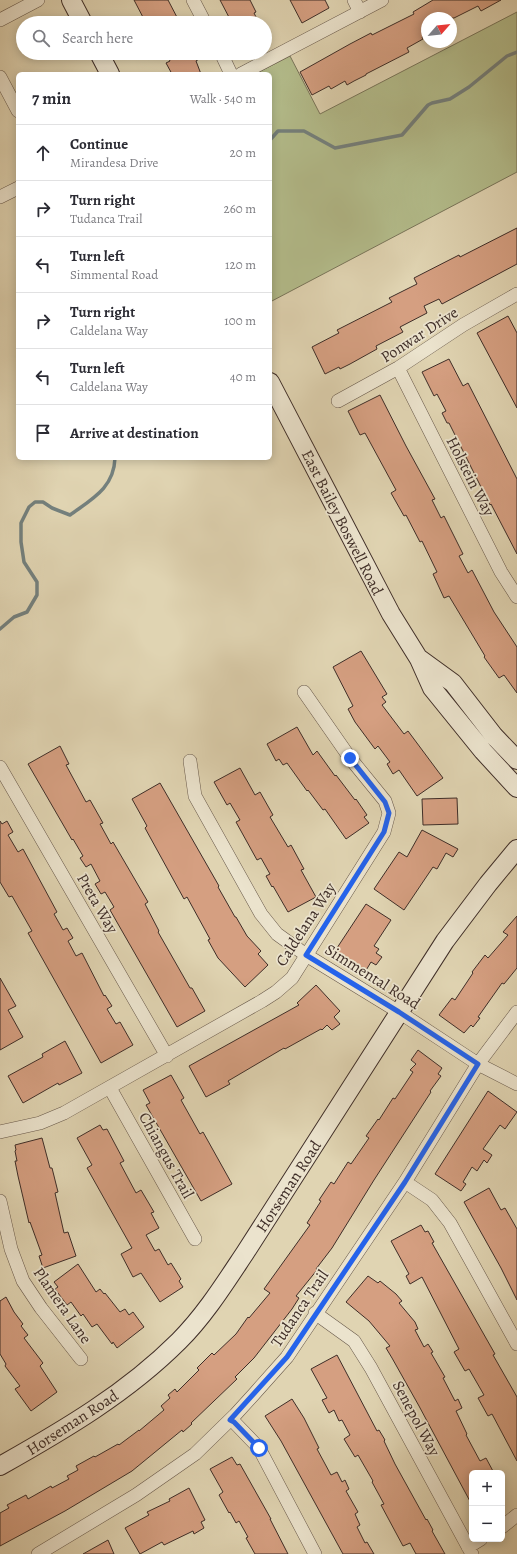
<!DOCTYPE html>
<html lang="en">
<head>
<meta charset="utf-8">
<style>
  :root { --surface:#fff; --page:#f7f7f7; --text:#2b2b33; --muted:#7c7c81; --line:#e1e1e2 }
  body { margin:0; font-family:Alegreya,serif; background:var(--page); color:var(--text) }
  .controls { position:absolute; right:12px; bottom:12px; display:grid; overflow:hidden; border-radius:6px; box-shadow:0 2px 10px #0003 }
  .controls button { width:36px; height:36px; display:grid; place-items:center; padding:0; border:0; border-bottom:1px solid var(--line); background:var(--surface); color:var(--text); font:20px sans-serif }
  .compass { position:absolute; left:421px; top:12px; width:36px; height:36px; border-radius:50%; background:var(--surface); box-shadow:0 2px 10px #0003; rotate:62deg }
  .stop { position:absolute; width:12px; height:12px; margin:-9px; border:3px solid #2563eb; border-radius:50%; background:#fff }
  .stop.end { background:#2563eb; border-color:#fff; box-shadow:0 1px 4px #0008 }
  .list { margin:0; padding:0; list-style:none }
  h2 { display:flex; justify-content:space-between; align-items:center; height:52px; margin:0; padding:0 16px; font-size:17px }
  h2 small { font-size:13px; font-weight:400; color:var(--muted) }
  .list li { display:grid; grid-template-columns:26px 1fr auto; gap:12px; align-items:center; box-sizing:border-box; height:56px; padding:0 16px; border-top:1px solid var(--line) }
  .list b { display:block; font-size:15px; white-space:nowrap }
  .list p { margin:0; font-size:13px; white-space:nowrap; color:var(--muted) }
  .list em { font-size:13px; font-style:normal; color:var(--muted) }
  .icon { flex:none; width:22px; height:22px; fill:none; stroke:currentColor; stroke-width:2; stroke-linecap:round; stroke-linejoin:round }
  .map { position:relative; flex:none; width:517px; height:1554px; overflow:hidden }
  .search { position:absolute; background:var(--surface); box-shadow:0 2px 10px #0003; left:16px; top:16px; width:256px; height:44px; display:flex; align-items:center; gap:10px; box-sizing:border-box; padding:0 14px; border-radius:22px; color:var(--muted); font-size:15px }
  .panel { position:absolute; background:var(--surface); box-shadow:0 2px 10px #0003; left:16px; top:72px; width:256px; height:388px; border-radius:6px }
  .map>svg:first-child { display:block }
  .green { fill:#b3bc8b; stroke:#79755a }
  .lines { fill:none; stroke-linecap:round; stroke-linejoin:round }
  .stream { stroke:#74807d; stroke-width:3.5 }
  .building { fill:#d59f81; stroke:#3f2e28 }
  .street-casing { stroke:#67584a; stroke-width:14 }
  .secondary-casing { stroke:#3f2e28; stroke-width:20 }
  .street { stroke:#ebe3cd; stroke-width:13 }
  .secondary { stroke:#ebe3cd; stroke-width:18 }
  .route { stroke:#2563eb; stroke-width:5 }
  .labels { text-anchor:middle; stroke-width:3.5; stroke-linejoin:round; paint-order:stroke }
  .street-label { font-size:16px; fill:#3f2e28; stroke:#ebe3cd }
</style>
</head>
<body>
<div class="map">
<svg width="517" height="1554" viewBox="0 0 517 1554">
  <rect width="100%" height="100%" fill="#e0d4b2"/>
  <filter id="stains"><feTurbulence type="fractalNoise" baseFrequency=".005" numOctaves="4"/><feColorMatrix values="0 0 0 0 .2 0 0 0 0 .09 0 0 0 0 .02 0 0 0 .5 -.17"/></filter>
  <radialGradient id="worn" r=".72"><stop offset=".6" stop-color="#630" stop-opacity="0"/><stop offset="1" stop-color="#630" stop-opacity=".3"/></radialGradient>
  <!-- green -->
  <path class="green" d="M517,12V172L270,302V74H255L290,56L320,114Z"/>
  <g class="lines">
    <!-- stream -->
    <path class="stream" d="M270,140L278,131H304L335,148L402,135L428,105L432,103L450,99L469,87L507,56L517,52
      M0,629L14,617L27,612L37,595V582L24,562L21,542V523L29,507L35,502H43L52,508L70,515C92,499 114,488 115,458"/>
  </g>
  <!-- building -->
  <path class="building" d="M134,0H168L180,23H146Z
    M220,0H250L256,12L254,13L259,23H232Z
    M290,0H325L329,8L302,23Z
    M433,0H501L481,11L478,6L454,18H427V34L422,37L423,39L407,48L409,52L366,74V75L354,81L347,85L345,81L331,89L329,86L312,95L300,72L350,44L371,33L372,35L414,14L413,12Z
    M166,53H196L199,59L196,61L201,74H172L166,63L170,61Z
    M517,228V264L442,304L439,299L424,306L427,313L400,327L403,332L376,346L377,349L350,364L340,369L339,367L325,374L312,347L339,333L337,330L392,302L389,298L417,284L414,278L459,255L460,257Z
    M508,316L517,333V408L477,333Z
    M449,359L463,386L468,383L517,479V554L491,504L490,505L449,423H447L442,413L446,411L437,394L434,396L422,372Z
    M380,395L406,446L435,499L432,500L441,518L444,516L463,554L459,556L468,573L472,570L494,612L517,647V693L504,675L499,678L484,657L485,656L449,596L444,598L433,574L437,572L422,541L420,542L406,515L404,516L391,493L396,490L365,433L360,435L348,411Z
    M361,651L387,694L382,697L386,702L382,705L404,734L408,731L443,778L417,796L399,770L393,774L387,764L390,762L378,746L375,749L355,722L348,709L353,706L333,667Z
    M297,727L313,755L317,751L335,776L336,775L355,800L356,799L367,815L364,817L369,823L346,839L325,809L323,810L308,790L307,791L287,763L283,765L279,759L276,761L267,744Z
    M60,746L69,764L66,765L86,802L90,800L103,823L100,824L111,844L113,842L148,902L145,904L159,931L158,932L190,988H192L205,1011L177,1027L110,910L114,907L105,892L101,894L95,884L100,881L91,864L86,867L80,858L83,856L73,839L72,840L28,764Z
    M240,768L255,795L260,792L273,815L270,817L288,847L291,845L304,869L301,870L316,897L288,912L273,886L272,887L266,876L270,874L261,858L257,860L236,822L240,820L230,803L227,805L214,782Z
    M160,783L219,886L218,887L235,917H236L247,936L261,951L258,954L268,965L245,987L218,958L208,940L210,939L187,897L184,899L145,828L147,826L132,799Z
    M457,798L458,824L423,825L422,799Z
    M0,821L2,824L7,821L13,832L8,835L18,852L23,849L57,912L54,914L63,930L67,928L73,938L68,941L76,956L82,953L104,996L105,995L112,1006L107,1009L116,1024L120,1022L133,1045L101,1063L28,933L32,931L12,896L9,897L0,882Z
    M422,830L458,849L453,857L446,853L437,869L433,867L404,910L374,889L399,852L407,857Z
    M366,904L391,920L374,946L379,949L376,953L382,957L376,965L371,962L365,972L335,951Z
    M517,916V968L504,984L502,983L478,1017L480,1018L473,1027L471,1025L464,1033L439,1015L452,998L455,1000L473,973L472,972L485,955L488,958L508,935L503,932Z
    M0,978L16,1006L8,1010L23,1037L0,1050Z
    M316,985L340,1011L334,1017L340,1024L332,1030L327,1025L322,1030L321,1029L285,1049L284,1048L228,1081L230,1084L206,1097L189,1066L299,1005L297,1003Z
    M65,1041L82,1073L59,1085L58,1083L23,1103L8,1076L43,1057L42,1054Z
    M418,1050L442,1068L438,1074L441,1076L430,1091L431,1092L374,1180L332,1248L316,1269L317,1270L296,1296L299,1298L292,1309L254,1358L235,1377L237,1379L191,1423L192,1424L183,1432L182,1430L132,1471L65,1511L0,1546V1513L9,1508L7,1505L26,1495L28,1499L51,1486L52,1488L69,1479L67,1476L78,1470L76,1466L94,1456L95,1457L118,1444L119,1445L139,1430V1431L164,1410L161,1406L170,1398L168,1395L175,1389L177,1392L199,1370L197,1368L212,1353L214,1355L236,1334L248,1317L249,1318L270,1293L264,1289L310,1225L307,1223L321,1201L319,1200L331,1182L334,1184L348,1162L351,1164L369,1138L366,1136L378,1119L379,1120L393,1098L395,1099L413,1072L410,1070L416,1064L411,1060Z
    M171,1075L184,1098L181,1100L200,1134L203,1132L232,1184L201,1201L146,1105L150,1103L143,1090Z
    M488,1091L517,1112L505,1129L500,1125L483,1149L492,1155L487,1163L484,1160L477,1171L472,1167L463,1182L466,1184L461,1191L435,1174Z
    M100,1125L103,1130L107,1129L124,1161L120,1163L136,1193L141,1190L154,1212L151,1213L159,1228L146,1235L155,1251L159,1249L168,1265L171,1263L181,1279L179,1281L183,1287L160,1302L141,1273L133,1277L121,1254L132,1248L87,1168L92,1165L77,1138Z
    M42,1138L50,1168H52L58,1192L55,1193L64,1233L68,1232L76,1256L43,1268L39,1256L42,1255L30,1222L29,1223L18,1176L15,1161H17L15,1151L16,1150L15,1145Z
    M489,1188L501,1210L505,1208L517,1229V1300L501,1268L464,1202Z
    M421,1225L425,1232L428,1231L434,1242L432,1243L495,1354L493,1355L517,1397V1461L492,1414L488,1416L478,1398L484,1395L469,1369L465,1371L454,1352L459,1349L422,1277L410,1284L406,1276L409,1274L391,1241Z
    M78,1264L96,1292L100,1289L104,1294L105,1293L120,1312L125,1309L129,1315L133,1312L144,1327L117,1348L113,1342L112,1344L97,1324L92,1327L83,1314L81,1316L71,1302L67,1305L55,1289L58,1287L54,1282Z
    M368,1276L378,1283L380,1281L396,1294L402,1301L399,1303L415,1322L418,1329L415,1330L424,1347L428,1344L433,1352L431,1353L445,1377L443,1378L455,1401L458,1399L462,1408L456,1411L467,1434L466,1435L480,1461L486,1458L494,1473H472V1505L419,1406L392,1358L386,1348L390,1346L369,1321L346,1302Z
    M6,1297L14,1312L23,1324L21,1326L28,1335L24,1338L43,1363L40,1366L57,1392L31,1411L15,1389L20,1386L5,1366L6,1364L0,1354V1301Z
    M337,1355L377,1431L379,1430L385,1440L384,1441L395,1464L426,1520L427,1519L433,1530L432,1531L445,1554H416L410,1543L403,1546L381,1505L384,1504L372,1482L373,1481L358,1455L355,1457L344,1439L350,1435L342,1420L339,1421L334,1410L329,1413L322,1400L327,1398L311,1369Z
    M292,1399L304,1418L319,1448L317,1449L331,1475L337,1472L342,1482L345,1480L349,1489L346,1491L358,1512L355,1514L360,1525L357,1527L365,1543L367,1542L374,1554H343L281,1441L265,1416Z
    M232,1457L237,1465L240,1464L271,1519H270L288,1554H255L246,1538L248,1537L239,1521L236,1523L230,1512L229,1513L219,1495L223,1492L210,1469Z
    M189,1488L205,1520L201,1522L204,1528L194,1534L193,1531L164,1545L162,1542L140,1554L125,1528L149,1515L147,1512L170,1501L169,1499Z
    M108,1540L114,1554H83Z"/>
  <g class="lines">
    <defs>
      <path id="street" d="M193,0L205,23
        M354,0L360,12
        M0,20L38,0
        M221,53L231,74
        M241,74L382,0
        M0,77L18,111
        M0,197L18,188
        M398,368L501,572L517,597
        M338,401L398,368L463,325L517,294
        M190,761L195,796L261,914L277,934L306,955L399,1012L478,1064L517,1084
        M0,767L167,1056
        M110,1088L195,1239
        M0,1132L40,1123L64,1113L262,1001L276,992L292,978L384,832L389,813L385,801L350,758L304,692
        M405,1182L432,1200L450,1223L517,1344
        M0,1201L11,1249L23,1281L41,1308L81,1359
        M315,1313L354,1341L371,1368L472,1554
        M230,1420L234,1422L259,1448L315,1554
        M502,1527L517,1515
        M468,1547L481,1539
        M38,1554L136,1495L195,1454L235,1415L255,1393L287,1357L405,1182L478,1064L517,1012"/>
      <path id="secondary" d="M71,0L83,23
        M99,53L110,74
        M270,382L391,614L419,659L432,688L483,751L517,788
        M420,659L453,683L494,736L517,760
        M0,1466C64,1430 127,1393 179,1341C205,1315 225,1283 245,1253L445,941L488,884L517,849"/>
    </defs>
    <!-- street casing -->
    <use href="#street" class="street-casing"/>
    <!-- secondary casing -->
    <use href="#secondary" class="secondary-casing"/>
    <!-- street -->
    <use href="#street" class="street"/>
    <!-- secondary -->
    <use href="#secondary" class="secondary"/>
  </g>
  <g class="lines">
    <!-- route -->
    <path class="route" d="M259,1448L234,1422L230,1420L287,1357L405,1182L478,1064L399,1012L306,955L384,832L389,813L385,802L350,758"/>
  </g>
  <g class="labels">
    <!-- street labels -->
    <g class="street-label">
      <text transform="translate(419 334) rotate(-33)" y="6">Ponwar Drive</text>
      <text transform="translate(471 476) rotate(63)" y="6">Holstein Way</text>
      <text transform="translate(343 522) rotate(63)" y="6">East Bailey Boswell Road</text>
      <text transform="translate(98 903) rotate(60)" y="6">Preta Way</text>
      <text transform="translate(305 924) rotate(-57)" y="6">Caldelana Way</text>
      <text transform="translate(373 976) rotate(32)" y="6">Simmental Road</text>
      <text transform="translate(167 1155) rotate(61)" y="6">Chiangus Trail</text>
      <text transform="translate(288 1186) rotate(-57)" y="6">Horseman Road</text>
      <text transform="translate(63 1305) rotate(55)" y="6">Plamera Lane</text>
      <text transform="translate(299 1308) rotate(-56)" y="6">Tudanca Trail</text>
      <text transform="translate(417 1418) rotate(62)" y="6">Senepol Way</text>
      <text transform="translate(72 1422) rotate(-33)" y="6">Horseman Road</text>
    </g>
  </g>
  <rect width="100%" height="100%" filter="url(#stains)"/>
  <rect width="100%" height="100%" fill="url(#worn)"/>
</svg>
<div class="controls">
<button>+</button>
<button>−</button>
</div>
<svg class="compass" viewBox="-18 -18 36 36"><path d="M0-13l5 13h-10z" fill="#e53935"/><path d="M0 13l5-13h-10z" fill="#7c7c81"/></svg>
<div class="stop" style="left:259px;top:1448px"></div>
<div class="stop end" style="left:350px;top:758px"></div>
<div class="search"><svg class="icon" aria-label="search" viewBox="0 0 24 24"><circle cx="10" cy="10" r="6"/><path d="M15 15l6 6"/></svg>Search here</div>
<section class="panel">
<h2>7 min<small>Walk · 540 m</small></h2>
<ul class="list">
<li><svg class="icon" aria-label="ahead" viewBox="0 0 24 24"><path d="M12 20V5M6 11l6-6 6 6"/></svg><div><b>Continue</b><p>Mirandesa Drive</p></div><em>20 m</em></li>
<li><svg class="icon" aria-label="right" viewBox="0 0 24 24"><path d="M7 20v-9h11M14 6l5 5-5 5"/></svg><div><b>Turn right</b><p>Tudanca Trail</p></div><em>260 m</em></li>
<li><svg class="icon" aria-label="left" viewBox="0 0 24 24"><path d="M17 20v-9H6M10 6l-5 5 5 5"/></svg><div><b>Turn left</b><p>Simmental Road</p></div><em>120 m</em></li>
<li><svg class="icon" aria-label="right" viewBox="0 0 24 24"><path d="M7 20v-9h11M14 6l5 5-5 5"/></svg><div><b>Turn right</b><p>Caldelana Way</p></div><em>100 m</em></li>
<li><svg class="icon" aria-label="left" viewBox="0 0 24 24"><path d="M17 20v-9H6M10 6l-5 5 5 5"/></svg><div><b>Turn left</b><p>Caldelana Way</p></div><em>40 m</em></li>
<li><svg class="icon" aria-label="arrive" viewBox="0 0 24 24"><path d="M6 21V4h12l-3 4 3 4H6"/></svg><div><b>Arrive at destination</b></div></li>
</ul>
</section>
</div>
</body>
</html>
